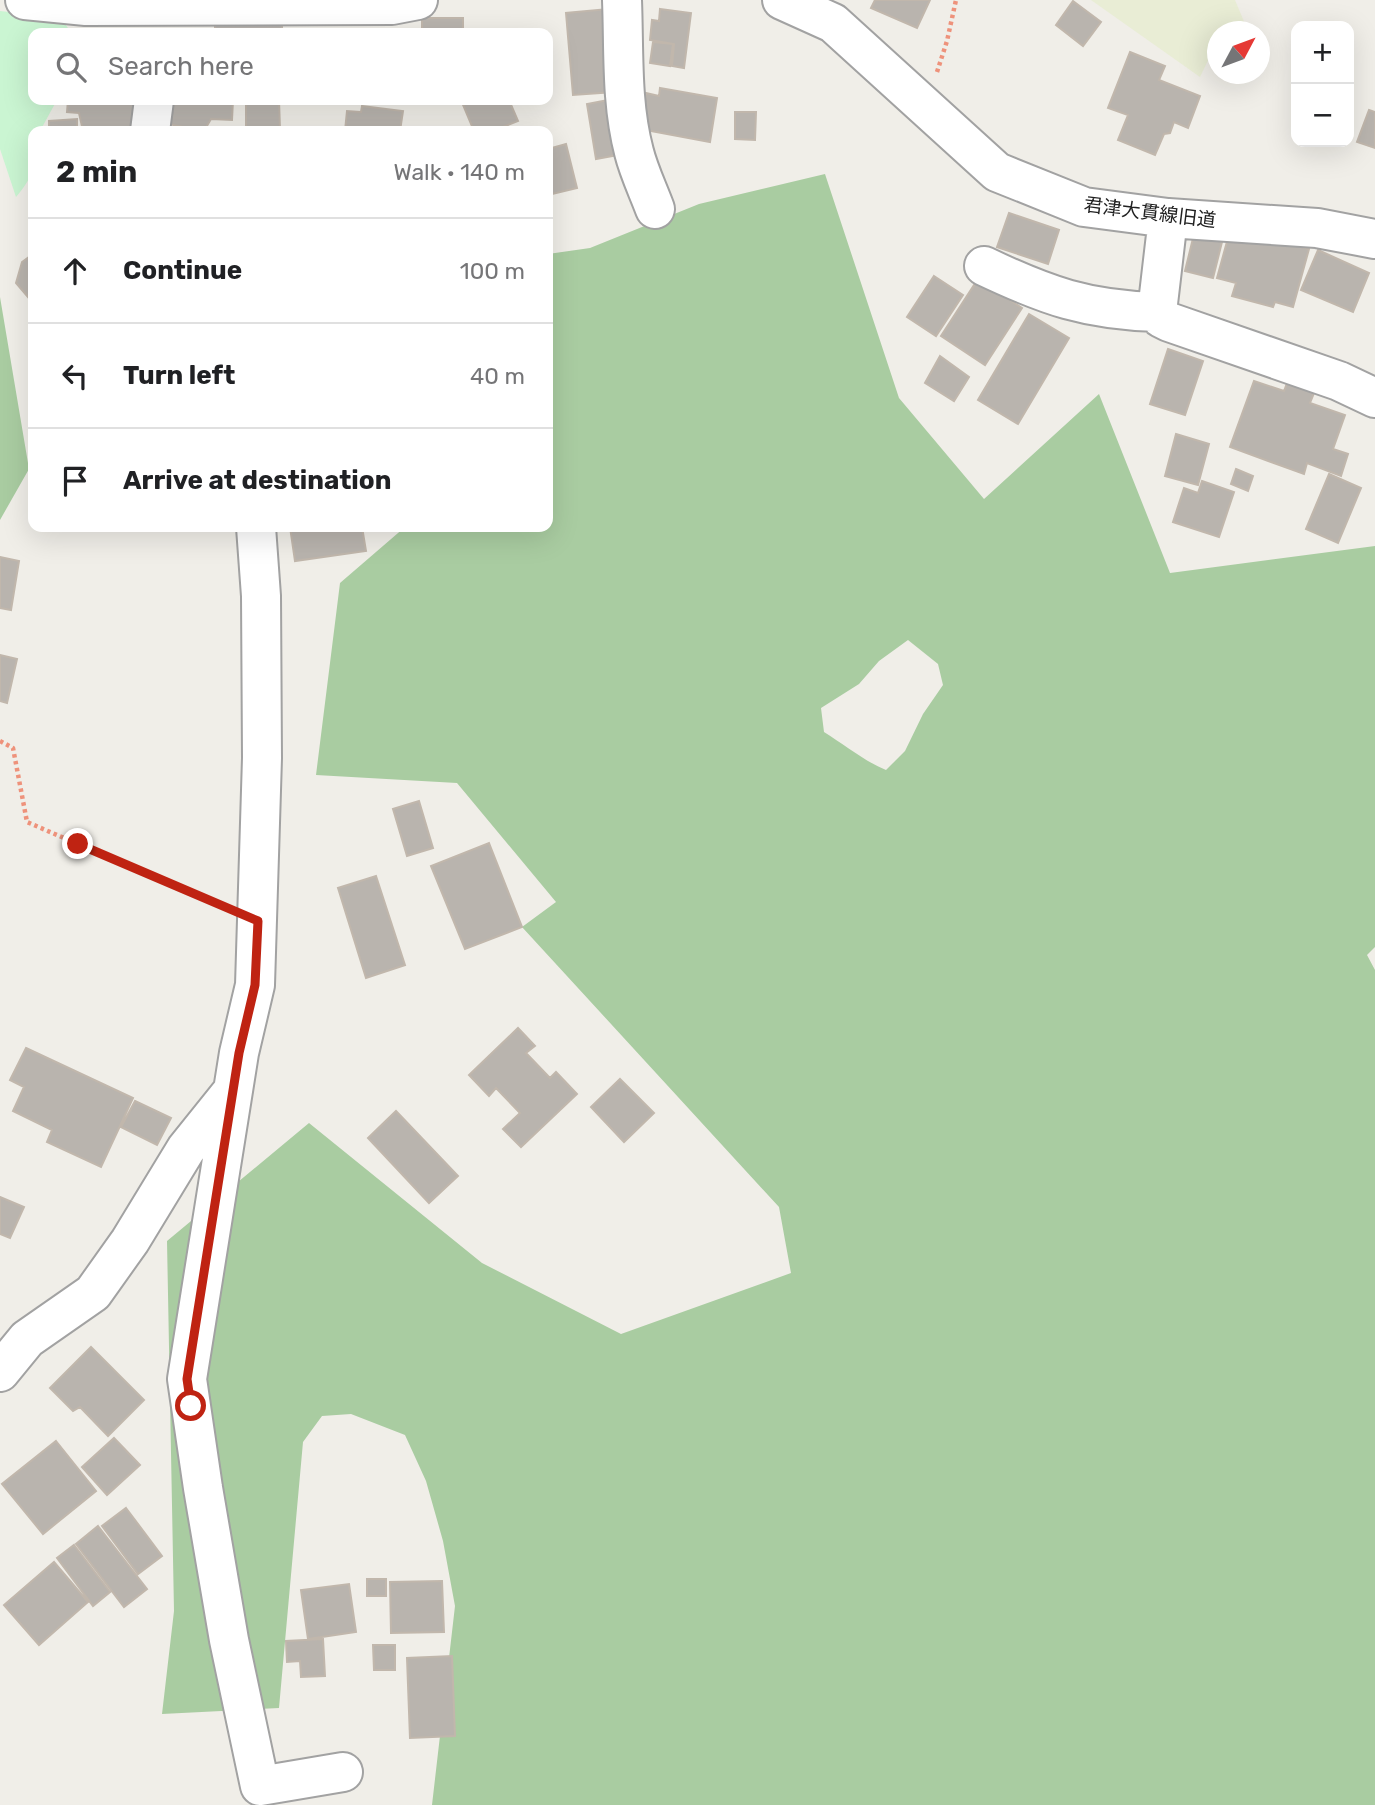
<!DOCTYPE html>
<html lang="en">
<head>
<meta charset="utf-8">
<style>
  :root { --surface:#fff; --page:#f2f2f2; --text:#202124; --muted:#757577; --line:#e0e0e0 }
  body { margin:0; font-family:Rubik,"Noto Sans JP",sans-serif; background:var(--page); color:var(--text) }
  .controls { position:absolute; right:21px; top:21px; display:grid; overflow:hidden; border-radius:14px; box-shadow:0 7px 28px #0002 }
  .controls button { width:63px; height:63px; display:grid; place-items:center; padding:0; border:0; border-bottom:2px solid var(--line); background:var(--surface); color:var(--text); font:35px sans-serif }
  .compass { position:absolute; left:1207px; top:21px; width:63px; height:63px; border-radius:50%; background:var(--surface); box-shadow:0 7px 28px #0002; rotate:49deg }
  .stop { position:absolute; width:21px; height:21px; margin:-16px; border:5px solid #bf2312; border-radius:50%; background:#fff }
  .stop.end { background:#bf2312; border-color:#fff; box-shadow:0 2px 7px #0008 }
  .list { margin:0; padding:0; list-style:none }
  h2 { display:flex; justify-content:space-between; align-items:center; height:91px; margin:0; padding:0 28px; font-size:30px }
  h2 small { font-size:23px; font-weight:400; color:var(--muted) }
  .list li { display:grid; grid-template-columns:46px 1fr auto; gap:21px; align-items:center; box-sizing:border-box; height:105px; padding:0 28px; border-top:2px solid var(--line) }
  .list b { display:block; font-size:26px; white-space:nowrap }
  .list em { font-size:23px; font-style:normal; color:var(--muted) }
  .icon { flex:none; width:38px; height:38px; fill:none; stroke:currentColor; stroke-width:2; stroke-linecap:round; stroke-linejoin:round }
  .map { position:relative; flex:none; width:1375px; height:1805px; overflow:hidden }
  .search { position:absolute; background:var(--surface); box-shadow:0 7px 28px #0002; left:28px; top:28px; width:525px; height:77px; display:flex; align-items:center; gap:18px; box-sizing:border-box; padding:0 24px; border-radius:14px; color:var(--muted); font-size:26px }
  .panel { position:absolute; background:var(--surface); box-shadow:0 7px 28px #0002; left:28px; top:126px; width:525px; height:406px; border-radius:14px }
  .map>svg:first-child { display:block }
  .farmland { fill:#e9edd5 }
  .forest { fill:#a9cca1; fill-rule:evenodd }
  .park { fill:#caf5d2 }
  .building { fill:#b9b4ae; stroke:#c1b7ac; stroke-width:2 }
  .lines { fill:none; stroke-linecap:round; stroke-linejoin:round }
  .minor-casing { stroke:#a2a2a2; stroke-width:42 }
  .path { stroke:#ee927b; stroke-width:4.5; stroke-dasharray:3.5 3.5; stroke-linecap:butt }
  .minor { stroke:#fff; stroke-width:38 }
  .route { stroke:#bf2312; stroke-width:9 }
  .labels { text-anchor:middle; stroke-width:5; stroke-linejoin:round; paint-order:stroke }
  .street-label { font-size:19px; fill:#212121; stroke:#fff }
</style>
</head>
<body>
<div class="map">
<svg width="1375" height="1805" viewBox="0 0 1375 1805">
  <rect width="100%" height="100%" fill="#f0eee8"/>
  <!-- farmland -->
  <path class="farmland" d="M1091,0H1235L1248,31L1218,32L1217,42L1200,77Z"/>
  <!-- forest -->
  <path class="forest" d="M825,174L899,398L984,499L1099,394L1170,573L1375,546V947L1367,955L1375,970V1805H432L455,1606L443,1541L426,1481L405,1435L351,1414L322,1416L303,1442L279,1708L162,1714L174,1611L167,1241L309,1123L482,1263L621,1334L791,1273L779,1207L522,927L556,902L457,783L316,775L340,583L405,527H548V254L590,248L699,204ZM908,640L938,664L943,685L923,714L905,751L886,770C864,761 845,745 824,732L821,708L859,684L879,661Z
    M0,297L29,469L0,520Z"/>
  <!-- park -->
  <path class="park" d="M0,11L61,18L70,31V33H33V100H57L40,131H33C33,163 38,172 16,197L0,149Z"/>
  <!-- building -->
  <path class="building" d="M875,0H930L917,28L871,8Z
    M1073,1L1101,22L1083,46L1056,25Z
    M608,9L614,92L573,95L566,13Z
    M660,9L691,13L684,68L672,66L674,44L650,40L652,20L659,21Z
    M282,17V33H215V19Z
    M422,18H463V33H422Z
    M653,42L673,44L670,66L650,63Z
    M1130,52L1165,66L1159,80L1200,96L1188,128L1174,122L1170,133L1164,134L1155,155L1118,140L1128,115L1108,108Z
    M660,88L717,98L710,142L640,129L646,93L659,96Z
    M619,98L629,153L596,159L587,104Z
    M68,100H135L132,125L122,131H83L79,113L67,112Z
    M168,100H233L232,120L211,119L204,131L163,123Z
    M246,100H279L280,129H246Z
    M461,100H509L518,121L493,131H474Z
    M362,106L403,111L400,131H345L347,111L361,112Z
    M1369,110L1375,112V148L1357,142Z
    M735,112H756L755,140L735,139Z
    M77,119V131H49V121Z
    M566,144L577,188L548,195V149Z
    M1009,213L1059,230L1048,264L997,247Z
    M1196,226L1224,234L1213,278L1185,271Z
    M1231,227L1309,249L1293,307L1275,302L1273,307L1232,296L1236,283L1217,278Z
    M1318,250L1369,273L1353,312L1301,290Z
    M33,254V303L16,283L22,262Z
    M934,276L963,295L936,336L907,317Z
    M978,279L1022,308L985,365L941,336Z
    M1029,314L1069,338L1018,424L978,400Z
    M1168,349L1203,361L1185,415L1150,404Z
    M940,356L969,377L954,401L925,383Z
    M1289,378L1316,388L1310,403L1345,415L1333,449L1348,454L1341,476L1307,463L1304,474L1230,447L1254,381L1284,391Z
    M1176,434L1209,444L1198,485L1165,476Z
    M1236,469L1253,476L1248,491L1231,484Z
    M1329,474L1361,488L1338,543L1306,529Z
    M1202,481L1234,492L1219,537L1173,522L1184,488L1198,493Z
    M290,527H362L366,551L295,561Z
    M0,557L19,561L11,610L0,608Z
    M0,655L17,659L7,703L0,701Z
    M419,801L433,848L407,856L393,809Z
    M489,843L522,927L465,949L431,866Z
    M376,876L405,965L366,978L338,888Z
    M518,1028L535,1046L526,1053L550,1078L556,1072L577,1094L521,1147L503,1129L520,1113L496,1088L489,1096L469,1075Z
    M26,1048L133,1098L101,1167L47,1142L52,1130L13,1111L24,1087L10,1080Z
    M620,1079L654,1113L624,1142L591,1107Z
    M135,1101L171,1118L157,1145L121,1127Z
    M396,1111L458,1176L429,1203L368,1138Z
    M0,1197L24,1207L10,1238L0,1234Z
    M91,1347L144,1400L108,1436L80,1407L73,1411L50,1388Z
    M114,1438L140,1465L107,1495L82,1467Z
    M56,1441L96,1491L43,1534L2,1484Z
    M126,1508L162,1556L138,1574L102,1526Z
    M98,1526L147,1589L124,1607L76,1544Z
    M74,1545L110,1592L93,1606L57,1558Z
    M54,1562L88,1602L39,1645L4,1605Z
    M367,1579H386V1596H367Z
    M442,1581L444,1632L391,1633L390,1582Z
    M349,1584L356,1632L308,1639L301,1590Z
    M323,1639L325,1676L301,1677L300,1661L287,1662L286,1641Z
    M373,1645H395V1670H374Z
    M452,1656L455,1736L410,1738L407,1658Z"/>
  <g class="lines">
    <defs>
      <path id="minor" d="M25,0L86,6L392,5L418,0
        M622,0C624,51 621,103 634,152C639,172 648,190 655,209
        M782,0L833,23L997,172L1084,207L1168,218L1317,228L1375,239
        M150,131L154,100
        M1168,218L1157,312L1161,318L1169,322L1339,381L1375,398
        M984,266C1047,296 1087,310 1157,312
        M256,527L261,596L262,758L255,985L239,1053L187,1379L203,1488L229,1640L260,1786L343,1772
        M0,1372L27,1339L93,1293L130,1241L186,1149L231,1093"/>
    </defs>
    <!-- minor casing -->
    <use href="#minor" class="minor-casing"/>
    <!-- path -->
    <path class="path" d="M937,72L947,41L956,0
      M0,741L13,748L27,822L221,906"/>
    <!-- minor -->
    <use href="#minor" class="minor"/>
  </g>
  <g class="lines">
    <!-- route -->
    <path class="route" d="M78,844L258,921L255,985L239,1053L187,1379L191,1406"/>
  </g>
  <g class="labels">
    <!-- street labels -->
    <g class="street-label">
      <text transform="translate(1150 212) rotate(7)" y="7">君津大貫線旧道</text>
    </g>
  </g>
</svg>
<div class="controls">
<button>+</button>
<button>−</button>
</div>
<svg class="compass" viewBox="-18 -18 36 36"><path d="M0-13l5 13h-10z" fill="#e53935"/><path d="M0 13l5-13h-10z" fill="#757577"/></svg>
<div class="stop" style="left:191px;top:1406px"></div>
<div class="stop end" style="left:78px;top:844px"></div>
<div class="search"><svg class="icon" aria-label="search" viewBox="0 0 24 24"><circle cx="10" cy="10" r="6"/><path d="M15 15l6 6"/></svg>Search here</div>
<section class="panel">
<h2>2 min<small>Walk · 140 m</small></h2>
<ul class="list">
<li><svg class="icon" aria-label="ahead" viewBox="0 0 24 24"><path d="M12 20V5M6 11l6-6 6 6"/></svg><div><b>Continue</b></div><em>100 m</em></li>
<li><svg class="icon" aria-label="left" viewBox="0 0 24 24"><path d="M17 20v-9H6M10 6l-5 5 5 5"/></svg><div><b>Turn left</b></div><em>40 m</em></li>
<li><svg class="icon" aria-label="arrive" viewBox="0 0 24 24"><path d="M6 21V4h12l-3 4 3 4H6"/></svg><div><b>Arrive at destination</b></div></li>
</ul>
</section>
</div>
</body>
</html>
